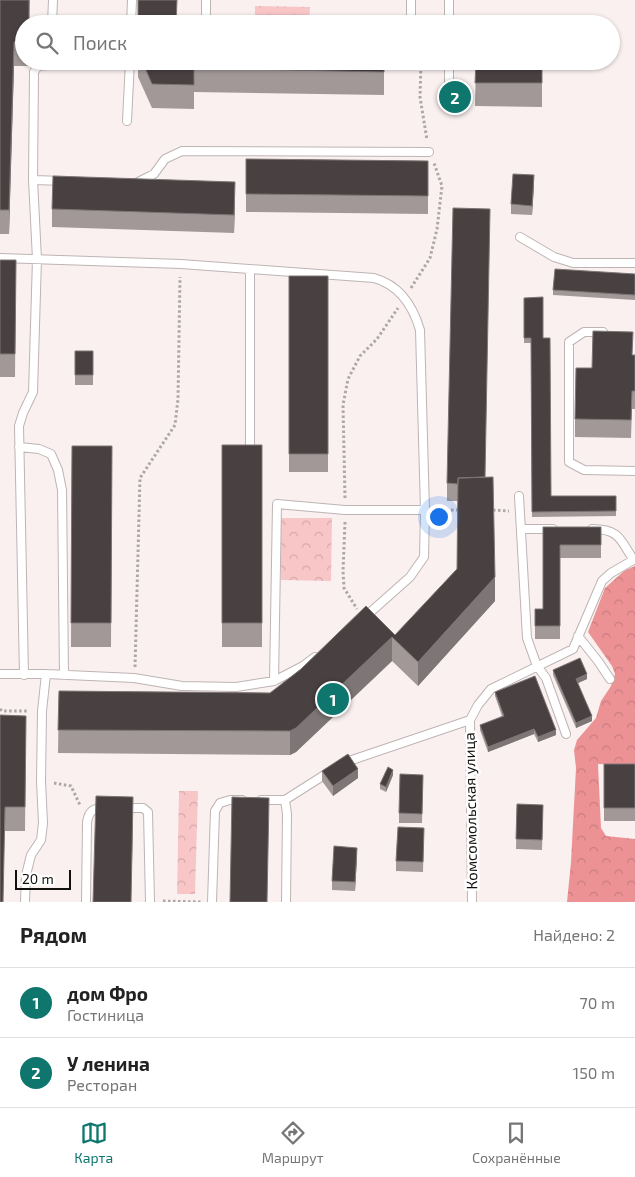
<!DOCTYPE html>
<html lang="ru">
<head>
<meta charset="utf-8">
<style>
  :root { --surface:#fff; --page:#f2f2f2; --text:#222; --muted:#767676; --line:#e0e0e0; --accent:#0f766e }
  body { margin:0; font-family:"Exo 2",sans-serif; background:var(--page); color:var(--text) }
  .scale { position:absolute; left:15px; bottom:12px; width:56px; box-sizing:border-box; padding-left:5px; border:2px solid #120f0f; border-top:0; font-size:14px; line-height:18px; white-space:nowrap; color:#120f0f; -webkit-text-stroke:4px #fff; paint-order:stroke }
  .you { position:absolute; left:438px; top:516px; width:18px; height:18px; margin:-12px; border:4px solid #fff; border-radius:50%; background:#1a73e8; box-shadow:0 0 0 8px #1a73e833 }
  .badge { display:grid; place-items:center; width:32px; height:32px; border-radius:50%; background:var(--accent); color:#fff; font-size:16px; font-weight:700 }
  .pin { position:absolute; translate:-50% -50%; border:2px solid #fff; box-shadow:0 1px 5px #0006 }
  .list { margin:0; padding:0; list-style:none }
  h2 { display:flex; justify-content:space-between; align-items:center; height:65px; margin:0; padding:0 20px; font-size:21px }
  h2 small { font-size:16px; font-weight:400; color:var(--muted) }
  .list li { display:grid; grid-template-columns:32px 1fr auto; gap:15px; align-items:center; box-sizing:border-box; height:70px; padding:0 20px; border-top:1px solid var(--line) }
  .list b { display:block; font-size:19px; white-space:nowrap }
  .list p { margin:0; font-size:16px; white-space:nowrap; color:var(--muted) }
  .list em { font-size:16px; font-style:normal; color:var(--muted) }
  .icon { flex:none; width:28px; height:28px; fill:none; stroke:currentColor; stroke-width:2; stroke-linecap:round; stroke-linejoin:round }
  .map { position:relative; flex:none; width:635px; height:902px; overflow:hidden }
  .search { position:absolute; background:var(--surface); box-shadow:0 1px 4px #0004; left:15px; right:15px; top:15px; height:55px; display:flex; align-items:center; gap:12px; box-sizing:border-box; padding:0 18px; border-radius:28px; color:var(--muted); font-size:19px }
  .sheet { height:205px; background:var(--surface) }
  nav { display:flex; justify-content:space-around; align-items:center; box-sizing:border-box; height:70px; border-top:1px solid var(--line); background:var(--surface); font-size:14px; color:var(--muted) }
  nav a { display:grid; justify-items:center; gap:2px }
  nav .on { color:var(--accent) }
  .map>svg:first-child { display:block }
  .forest { fill:url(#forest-crowns) }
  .park { fill:url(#park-crowns) }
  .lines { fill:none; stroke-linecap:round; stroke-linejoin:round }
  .service-casing { stroke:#beb4b4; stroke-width:10 }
  .path { stroke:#aea7a7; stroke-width:3; stroke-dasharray:2.5 2.5; stroke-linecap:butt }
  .service { stroke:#fff; stroke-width:8 }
  .wall { fill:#a29898 }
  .shaded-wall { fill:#7e7676 }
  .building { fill:#494141; stroke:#7e7676 }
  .labels { text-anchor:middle; stroke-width:5; stroke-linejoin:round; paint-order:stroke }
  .street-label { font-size:15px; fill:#120f0f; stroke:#fff }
</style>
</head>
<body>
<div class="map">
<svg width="635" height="902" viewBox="0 0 635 902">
  <defs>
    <pattern id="forest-crowns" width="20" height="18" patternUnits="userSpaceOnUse" patternTransform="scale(1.25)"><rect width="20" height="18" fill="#ec9295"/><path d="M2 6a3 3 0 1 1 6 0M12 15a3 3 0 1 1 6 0" fill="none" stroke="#c97d7f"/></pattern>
    <pattern id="park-crowns" width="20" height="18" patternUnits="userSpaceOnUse" patternTransform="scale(1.25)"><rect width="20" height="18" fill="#f8c6c7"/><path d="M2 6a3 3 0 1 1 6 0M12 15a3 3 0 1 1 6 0" fill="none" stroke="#d4a9aa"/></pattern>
  </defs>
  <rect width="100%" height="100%" fill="#faf0f0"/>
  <!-- forest -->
  <path class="forest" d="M635,566V765L598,764L601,828L606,836L635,839V902H567L571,862L576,768L574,750L577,740L596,718L601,701L611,686L615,674L612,666L588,632L605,588L624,571Z"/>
  <!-- park -->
  <path class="park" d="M255,6L310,7L309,24H255Z
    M281,518H332L331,581L281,580Z
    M179,791H198L195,894H177Z"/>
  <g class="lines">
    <defs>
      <path id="service" d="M52,24L53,0
        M131,24L132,0
        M206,24V0
        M411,24V0
        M449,24V0
        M449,92V61
        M127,121L130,61
        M33,180L64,181
        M138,182L154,174L165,159L182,151L429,152
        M520,237L554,257L573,263H635
        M0,258L181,264L374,278C399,285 413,306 420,330L425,510L424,557L410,577L365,617
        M603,332H584L569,342V462L584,470L635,471
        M19,447L39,449L51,454L58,470L62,490L64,675
        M250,447V270
        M519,496L527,638L537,666L546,678L566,734
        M522,529H553
        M592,529C619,529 620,539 633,559
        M578,636L598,661L610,679
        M0,674H46L134,678L182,686L236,687L274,681L303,666L315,657
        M24,675L19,426L23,413L33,392L37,259L33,180L34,72L38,66L48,65L51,61
        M274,681L277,504L345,510H425
        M343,763L470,720
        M261,800H285L287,814L286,902
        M285,800L329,772
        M125,808H143L148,812L150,902
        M25,902L26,875L31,855L41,840L43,823L41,781L42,711L46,674
        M86,902L87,822C89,811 93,808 104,808
        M212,902L215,811L220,803L230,800H242
        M472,902L470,720L478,705L491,689L573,649L602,581L611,573L635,559"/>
    </defs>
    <!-- service casing -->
    <use href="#service" class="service-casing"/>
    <!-- path -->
    <path class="path" d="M421,61L420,97L427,140
      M411,288L430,258L437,229L442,186L434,163
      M345,498L343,405L348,379L360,356L377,339L398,308
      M436,510H458
      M493,510L509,511
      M345,522L343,571L344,588L357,609
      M135,667L140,478L175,425L178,399L180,277
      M0,709L2,711H29
      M54,783L71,786L80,805
      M163,901L201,902"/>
    <!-- service -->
    <use href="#service" class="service"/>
  </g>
  <!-- wall -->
  <path class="wall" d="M0,0H30L29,24H24V61H28V66H14L9,234H0Z
    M138,61H384V95L194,92V109L152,108L138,77Z
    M476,61H542V107L475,106Z
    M246,159L428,161V214L246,212Z
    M534,185L532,215L511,214V204Z
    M235,199L234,233L52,227V209Z
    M0,260H16L15,377H0Z
    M635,274V300L553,295V290Z
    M289,276H328V472H289Z
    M524,298L543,338L551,496H616V516L532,517L531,343H524Z
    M75,351H93V385H75Z
    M632,355H635V409H632L631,438L575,437V419L592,368Z
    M222,445H262V647H222Z
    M72,446H112L111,647H71Z
    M485,477L495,601L418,686L392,661L296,752L290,755L58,753L59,691L270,693L395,635L457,569L458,501H447V483Z
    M543,527H601V558H560V639H535V609H543Z
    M553,670L587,679L578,683L592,721L576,728L553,675Z
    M495,692L556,735L538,742L534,734L488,752L480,730V725L502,716L495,696Z
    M0,715L26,716L25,831H5Z
    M604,764H635V821H604Z
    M322,771L358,778L333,796L322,781Z
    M393,775L386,792L380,789V784Z
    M423,775L422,823H399V813Z
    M517,804L543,815L542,850L516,849Z
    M424,828L423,872L396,871V861Z
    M357,857L355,891L332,890V881Z"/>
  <!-- shaded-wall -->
  <path class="shaded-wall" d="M14,42V66L9,234V210Z
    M534,175V185L532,215V206Z
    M235,182V199L234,233V215Z
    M495,577V601L418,686V662Z
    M392,637V661L296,752L290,755V731Z
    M587,674V679L576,684V679Z
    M592,716V721L576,728V723Z
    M534,729V734L488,752V747Z
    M556,730V735L538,742V737Z
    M358,769V778L333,796V786Z
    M393,770V775L386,792V787Z
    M133,797V821L131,902Z
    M357,848V857L355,891V882Z"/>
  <!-- building -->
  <path class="building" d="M0,0H29V24H24V42H14L9,210H0Z
    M138,0H177L176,24H138Z
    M142,61H384V72L194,68V85L152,84Z
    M476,61H542V83H475Z
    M246,159L428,161V196L246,194Z
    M513,174L534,175L532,206L511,204Z
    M53,176L235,182L234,215L52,209Z
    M453,208L490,209L485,477L458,478V484L447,483Z
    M0,260H16L15,354H0Z
    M555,269L635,274V295L553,290Z
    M289,276H328V454H289Z
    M543,297V338H550L551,496H616V511L532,512L531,338H524V298Z
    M593,331L633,332L632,355H635V391H632L631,420L575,419L576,368H592Z
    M75,351H93V375H75Z
    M222,445H262V623H222Z
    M72,446H112L111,623H71Z
    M493,477L495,577L418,662L392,637L296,728L290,731L58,730L59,691L270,693L301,669L366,606L395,635L457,569L458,478Z
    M543,527H601V545H560V626H535V609H543Z
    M580,658L587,674L576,679L592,716L576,723L553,670Z
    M535,676L556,730L538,737L534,729L488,747L480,725L504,716L495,692Z
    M0,715L26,716L25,807H5L3,902H0Z
    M348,754L358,769L333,786L322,771Z
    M604,764H635V808H604Z
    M388,767L393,770L386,787L380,784Z
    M400,774L423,775L422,814L399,813Z
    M96,796L133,797L131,902H93Z
    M232,797L269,798L267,902H230Z
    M517,804L543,805L542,840L516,839Z
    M398,827L424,828L423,862L396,861Z
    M334,846L357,848L355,882L332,881Z"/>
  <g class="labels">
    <!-- street labels -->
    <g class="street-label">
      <text transform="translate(471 811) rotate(-91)" y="5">Комсомольская улица</text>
    </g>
  </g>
</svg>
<div class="scale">20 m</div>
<div class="you"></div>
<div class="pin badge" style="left:333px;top:699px">1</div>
<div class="pin badge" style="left:455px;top:97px">2</div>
<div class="search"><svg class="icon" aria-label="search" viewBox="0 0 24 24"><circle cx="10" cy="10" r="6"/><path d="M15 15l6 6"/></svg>Поиск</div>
</div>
<section class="sheet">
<h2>Рядом<small>Найдено: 2</small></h2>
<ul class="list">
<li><span class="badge">1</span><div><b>дом Фро</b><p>Гостиница</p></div><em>70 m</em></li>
<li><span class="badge">2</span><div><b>У ленина</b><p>Ресторан</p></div><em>150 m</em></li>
</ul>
</section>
<nav>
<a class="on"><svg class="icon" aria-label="map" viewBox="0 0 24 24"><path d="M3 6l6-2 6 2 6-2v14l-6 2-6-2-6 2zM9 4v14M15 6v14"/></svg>Карта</a>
<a><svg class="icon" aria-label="directions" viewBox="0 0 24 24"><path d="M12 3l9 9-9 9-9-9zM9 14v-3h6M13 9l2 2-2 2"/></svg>Маршрут</a>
<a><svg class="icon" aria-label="saved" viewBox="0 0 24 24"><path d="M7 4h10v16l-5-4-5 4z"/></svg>Сохранённые</a>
</nav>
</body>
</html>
